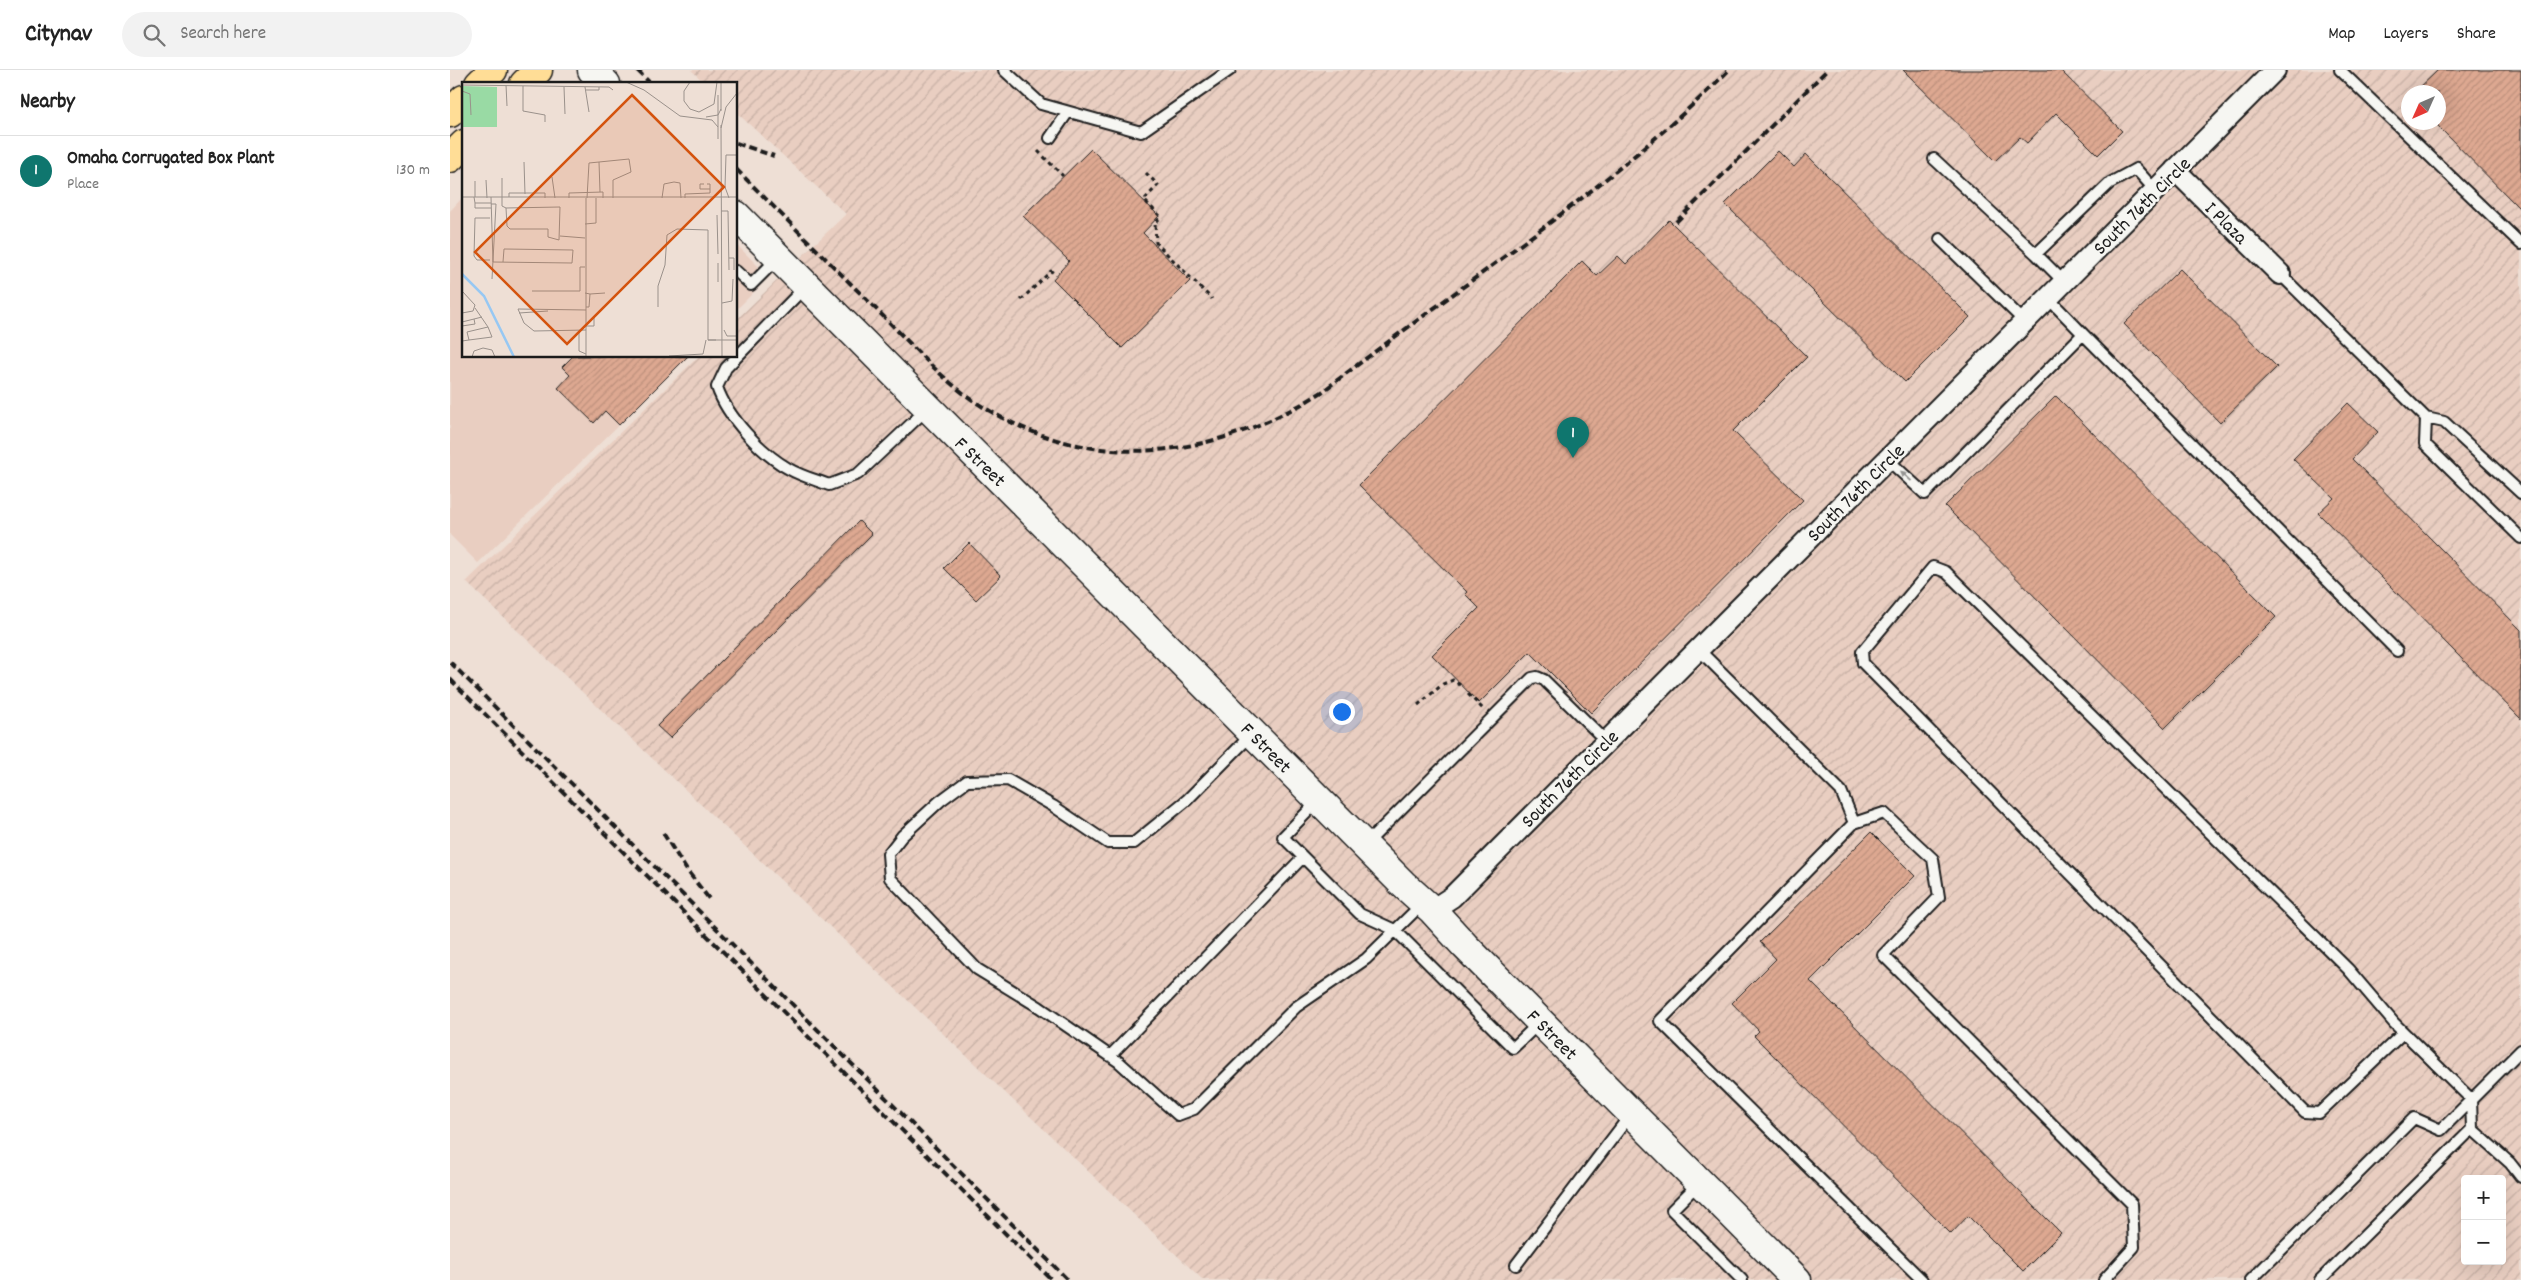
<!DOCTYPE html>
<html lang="en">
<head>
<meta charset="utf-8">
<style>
  :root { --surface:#fff; --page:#f2f2f2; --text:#222; --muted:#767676; --line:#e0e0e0; --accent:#0f766e }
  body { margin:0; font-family:Dekko,sans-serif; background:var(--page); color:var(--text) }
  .controls { position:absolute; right:15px; bottom:15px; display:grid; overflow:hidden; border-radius:5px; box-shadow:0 5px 20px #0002 }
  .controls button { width:45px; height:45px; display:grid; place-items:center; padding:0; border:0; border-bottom:1px solid var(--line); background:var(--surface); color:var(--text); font:25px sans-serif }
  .compass { position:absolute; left:1951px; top:15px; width:45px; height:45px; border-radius:50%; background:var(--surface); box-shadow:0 5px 20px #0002; rotate:225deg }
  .you { position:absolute; left:891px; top:641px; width:18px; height:18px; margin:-12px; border:4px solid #fff; border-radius:50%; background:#1a73e8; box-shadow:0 0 0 8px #1a73e833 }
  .badge { display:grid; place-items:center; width:32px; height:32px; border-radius:50%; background:var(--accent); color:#fff; font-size:16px; font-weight:700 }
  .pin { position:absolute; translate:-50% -41px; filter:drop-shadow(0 1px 2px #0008) }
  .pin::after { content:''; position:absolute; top:26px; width:18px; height:15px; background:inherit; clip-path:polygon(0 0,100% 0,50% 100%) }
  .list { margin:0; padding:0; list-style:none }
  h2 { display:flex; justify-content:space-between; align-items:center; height:65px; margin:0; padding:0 20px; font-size:21px }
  h2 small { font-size:16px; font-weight:400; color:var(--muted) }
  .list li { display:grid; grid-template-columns:32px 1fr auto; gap:15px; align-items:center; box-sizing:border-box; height:70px; padding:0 20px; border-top:1px solid var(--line) }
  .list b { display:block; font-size:19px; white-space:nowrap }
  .list p { margin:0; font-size:16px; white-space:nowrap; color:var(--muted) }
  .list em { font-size:16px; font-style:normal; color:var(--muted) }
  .icon { flex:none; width:28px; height:28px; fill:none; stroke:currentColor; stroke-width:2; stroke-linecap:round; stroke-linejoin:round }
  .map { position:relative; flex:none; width:2071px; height:1210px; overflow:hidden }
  header { display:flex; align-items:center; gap:30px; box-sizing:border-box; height:70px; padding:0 25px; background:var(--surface); border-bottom:1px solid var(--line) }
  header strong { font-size:24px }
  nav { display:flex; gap:28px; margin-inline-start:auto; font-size:18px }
  .search { width:350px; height:45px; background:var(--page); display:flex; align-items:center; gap:12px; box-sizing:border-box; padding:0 18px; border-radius:28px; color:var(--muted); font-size:19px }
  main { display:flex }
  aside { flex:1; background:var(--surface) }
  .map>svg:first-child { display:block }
  .built { fill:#e9cec1 }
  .industrial { fill:url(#industrial-furrows); fill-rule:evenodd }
  .building { fill:url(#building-hatch); stroke:#1c1c1c }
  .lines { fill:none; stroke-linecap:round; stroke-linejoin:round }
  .lane-casing { stroke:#1c1c1c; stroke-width:14 }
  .street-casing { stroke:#1c1c1c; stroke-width:24 }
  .secondary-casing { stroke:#1c1c1c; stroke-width:31 }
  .primary-casing { stroke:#1c1c1c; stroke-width:31 }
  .path { stroke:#1c1c1c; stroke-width:3; stroke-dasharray:4 4; stroke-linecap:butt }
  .lane { stroke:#f6f6f2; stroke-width:10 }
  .street { stroke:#f6f6f2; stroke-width:20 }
  .secondary { stroke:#f6f6f2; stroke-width:28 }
  .primary { stroke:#ffdd96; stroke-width:28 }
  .rail { stroke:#1c1c1c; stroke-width:4; stroke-dasharray:8 4; stroke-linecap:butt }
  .oneway { fill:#949492 }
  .labels { text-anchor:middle; stroke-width:5; stroke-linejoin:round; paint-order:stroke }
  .street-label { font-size:20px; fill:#1c1c1c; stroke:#f6f6f2 }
  .inset-river { fill:none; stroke:#97c8f3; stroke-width:2.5 }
  .inset-road { fill:none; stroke:#9a918b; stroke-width:1 }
  .view { fill:#d4530e; fill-opacity:0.15; stroke:#d4530e; stroke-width:2.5 }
  .inset-edge { fill:none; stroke:#1c1c1c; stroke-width:2.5 }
</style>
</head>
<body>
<header>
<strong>Citynav</strong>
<div class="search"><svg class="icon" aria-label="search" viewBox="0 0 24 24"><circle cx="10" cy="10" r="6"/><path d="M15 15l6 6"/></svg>Search here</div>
<nav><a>Map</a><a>Layers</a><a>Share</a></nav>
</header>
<main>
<aside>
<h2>Nearby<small></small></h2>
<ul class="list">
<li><span class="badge">1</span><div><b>Omaha Corrugated Box Plant</b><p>Place</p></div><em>130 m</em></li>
</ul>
</aside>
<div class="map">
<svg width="2071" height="1210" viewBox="0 0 2071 1210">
  <defs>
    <pattern id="industrial-furrows" width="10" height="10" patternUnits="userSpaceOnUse" patternTransform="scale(1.25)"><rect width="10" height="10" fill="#e9cec1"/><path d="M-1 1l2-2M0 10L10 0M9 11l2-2" fill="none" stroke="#c7b0a5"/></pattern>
    <pattern id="building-hatch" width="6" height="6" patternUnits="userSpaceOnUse" patternTransform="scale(1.25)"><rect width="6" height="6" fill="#dda891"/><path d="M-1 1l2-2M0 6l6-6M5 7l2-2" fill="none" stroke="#bd907c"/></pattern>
  </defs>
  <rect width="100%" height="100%" fill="#eedfd5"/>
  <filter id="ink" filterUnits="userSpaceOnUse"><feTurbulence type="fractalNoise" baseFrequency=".02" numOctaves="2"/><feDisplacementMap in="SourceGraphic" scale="10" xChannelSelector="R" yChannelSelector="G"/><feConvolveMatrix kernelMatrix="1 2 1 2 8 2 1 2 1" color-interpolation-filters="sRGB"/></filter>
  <g filter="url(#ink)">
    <!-- built -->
    <path class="built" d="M14,126V286H239L28,493L0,465V141Z
      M286,174L319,207L286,240Z"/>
    <!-- industrial -->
    <path class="industrial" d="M241,0H2071V1210H753L16,512L249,286H286V250L396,144L286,42V14H256ZM1958,22H1988V52H1958ZM2015,1109H2052V1191H2015Z"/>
    <!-- building -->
    <path class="building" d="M1453,0H1610L1672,61L1648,85L1606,43L1577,73L1570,67L1545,91Z
      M1988,0H2071V140L1988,56V22H1965Z
      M641,79L709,146L693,163L740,211L672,278L603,209L619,191L573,146Z
      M1328,81L1344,97L1356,84L1520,247L1455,312L1275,134Z
      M1219,150L1357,287L1283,361L1353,430L1141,643L1080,582L1029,633L982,585L1029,538L1015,524L1017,522L909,415L1132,191L1147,206L1168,186L1176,194Z
      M1730,199L1827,297L1770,353L1674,254Z
      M123,286H238L169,355L155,341L144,353L108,318L120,305L112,297Z
      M1606,326L1826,547L1715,658L1495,436Z
      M1898,333L1928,362L1902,389L2071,560V649L1868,443L1884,428L1843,389Z
      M409,451L422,464L220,668L207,656Z
      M519,473L551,506L526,530L494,498Z
      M1421,762L1465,806L1360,911L1611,1163L1573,1201L1518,1146L1501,1164L1304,966L1309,961L1282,933L1326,889L1310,872Z"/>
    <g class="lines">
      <defs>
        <path id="lane" d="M554,0L591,34L691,62L780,0
          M1890,0L2071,174
          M600,68L618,42
          M1484,89L1586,184
          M1490,169L1574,251
          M286,201L301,215L328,188
          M1830,204L1976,348L1975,374L2071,468
          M1614,212L1586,184L1660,113L1686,99L1705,120
          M356,216L276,298L267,317C277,347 312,384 339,399C351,406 366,410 379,415L408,404L477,339
          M1598,228L1633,264
          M1976,348L1994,352L2071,423
          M1437,389L1475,424L1633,264L1947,581
          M1248,579L1391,721L1404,753
          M803,663L737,730L684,773H658L603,736L558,710L517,711L490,731L452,766L438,784L440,808L527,899L589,937L669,992L728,1045L744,1039L846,937L916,889L973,833
          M868,731L833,767L910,844L945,860L1063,978L1090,952
          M915,775L1082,608L1087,607L1094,610L1156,671
          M660,986L853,787
          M2022,1059L2060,1093L2071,1107
          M1249,1113L1222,1140L1292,1210
          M1066,1195L1181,1044
          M1472,1210L1210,951L1404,753L1434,743L1483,789L1489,827L1433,885L1682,1134L1684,1177L1654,1210
          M1801,1210L1964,1048L1991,1060L2071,980
          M1870,1210L2022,1059L2021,1029L1944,953L1898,899L1496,502L1483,497L1412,582L1413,593L1855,1042L1869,1043L1953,963"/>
        <path id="street" d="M1725,100L1830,204
          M982,840L1002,827L1825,0"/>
        <path id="secondary" d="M142,0L156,14
          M286,145L953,814L982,840L1015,876L1347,1210"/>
        <path id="primary" d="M29,14L43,0
          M74,14L88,0
          M0,43L14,29
          M0,88L14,74"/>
      </defs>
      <!-- lane casing -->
      <use href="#lane" class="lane-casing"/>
      <!-- street casing -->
      <use href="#street" class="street-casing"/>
      <!-- secondary casing -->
      <use href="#secondary" class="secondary-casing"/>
      <!-- primary casing -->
      <use href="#primary" class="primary-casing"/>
      <!-- path -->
      <path class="path" d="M588,81L613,106
        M696,103L708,115L694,130L711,147L705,153L706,173L762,229
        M571,230L601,201L605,204
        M1018,624L1033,639
        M968,635L993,614L1003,610L1010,615"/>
      <!-- lane -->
      <use href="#lane" class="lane"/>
      <!-- street -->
      <use href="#street" class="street"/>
      <!-- secondary -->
      <use href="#secondary" class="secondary"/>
      <!-- primary -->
      <use href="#primary" class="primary"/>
      <!-- rail -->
      <path class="rail" d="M187,0L201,14
        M286,73L324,86
        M286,99C336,149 386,199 436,249C468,281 499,318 540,341C649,405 769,387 872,322C1007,217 1158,121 1279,0
        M1226,152L1377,0
        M0,592L618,1210
        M0,609L602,1210
        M213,763L236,799L260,830"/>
    </g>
    <!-- one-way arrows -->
    <defs><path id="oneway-solid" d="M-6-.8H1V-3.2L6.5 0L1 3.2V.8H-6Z" transform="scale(1.25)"/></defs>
    <use class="oneway" href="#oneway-solid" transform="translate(1456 406) rotate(-137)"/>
  </g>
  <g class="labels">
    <!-- street labels -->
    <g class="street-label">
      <text transform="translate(1691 135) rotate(-45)" y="7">South 76th Circle</text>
      <text transform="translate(1777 152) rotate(45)" y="7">I Plaza</text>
      <text transform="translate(531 391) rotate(44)" y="7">F Street</text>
      <text transform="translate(1405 422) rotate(-45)" y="7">South 76th Circle</text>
      <text transform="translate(817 677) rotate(45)" y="7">F Street</text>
      <text transform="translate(1119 708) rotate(-45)" y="7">South 76th Circle</text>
      <text transform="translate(1103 964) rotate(45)" y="7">F Street</text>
    </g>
  </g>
  <!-- overview -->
  <g transform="translate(12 12)">
    <rect width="275" height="275" fill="#eedfd5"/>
    <path d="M0,4L35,5V45H0Z" fill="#99daa4"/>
    <path class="inset-river" d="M0,192L22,214L52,275"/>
    <path class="inset-road" d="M164,0L182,8L218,34L250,38L256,45M228,0L222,9V19L228,27L237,30L252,22L255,0M0,3L147,5L151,8M44,3L45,24M61,4V29L83,33V40M102,5L103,32M123,5L127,30M124,8H137V5M0,9L8,12L9,33M259,29V0M244,35L256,33L259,27M259,43L260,275M259,46L264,25L275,11M256,57V13M62,80L63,112M137,80L138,110M90,95L93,116M40,96V124L44,126L45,144L48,147H86V155L97,158L98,125L44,126M24,98L25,116M13,99V115M242,102H238V107H248M0,115H275M12,115L13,121H29M29,115L31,180L110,181L111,168L42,167L41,180M47,115V111H83V116M107,116V111L141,110V116M125,116L127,81L167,77L169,90L151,98V116M200,116L202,102L212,100L218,101L219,116M223,116V112L248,111V102H245M267,116L263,105L264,73H275M13,121V126H29M29,122H34L30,197M259,129H266L267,188M255,133L256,172M123,142L134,141V116M98,154L123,156M267,176H272V188M28,178H15L12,174L13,136H28M256,181V200M0,209L13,223L11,229L0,231M70,209H118V185H123M123,211L128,212L127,225H124M128,212L143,211M260,221L270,219L271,197M196,225V204L203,183L205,153L215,147L246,148V258M13,226L26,245M124,228L56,227L62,241L72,249L124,248M57,231L86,229M0,240L20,235M0,244L13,242L12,237M124,244H132V236M262,248L265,254H275M117,249V269L124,272M254,258H246H275M0,259L7,258L30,255L26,245L5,250L7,258M207,274L241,272L244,258M10,275L12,269L21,266L30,268L33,275M124,275V116"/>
    <path class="view" d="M170,13L262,105L105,262L13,170Z"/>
    <rect width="275" height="275" class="inset-edge"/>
  </g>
</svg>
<div class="controls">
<button>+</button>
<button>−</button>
</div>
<svg class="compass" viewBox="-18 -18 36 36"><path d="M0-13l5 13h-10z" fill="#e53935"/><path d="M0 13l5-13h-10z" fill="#767676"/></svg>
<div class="you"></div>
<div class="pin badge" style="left:1123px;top:388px">1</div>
</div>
</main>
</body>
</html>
